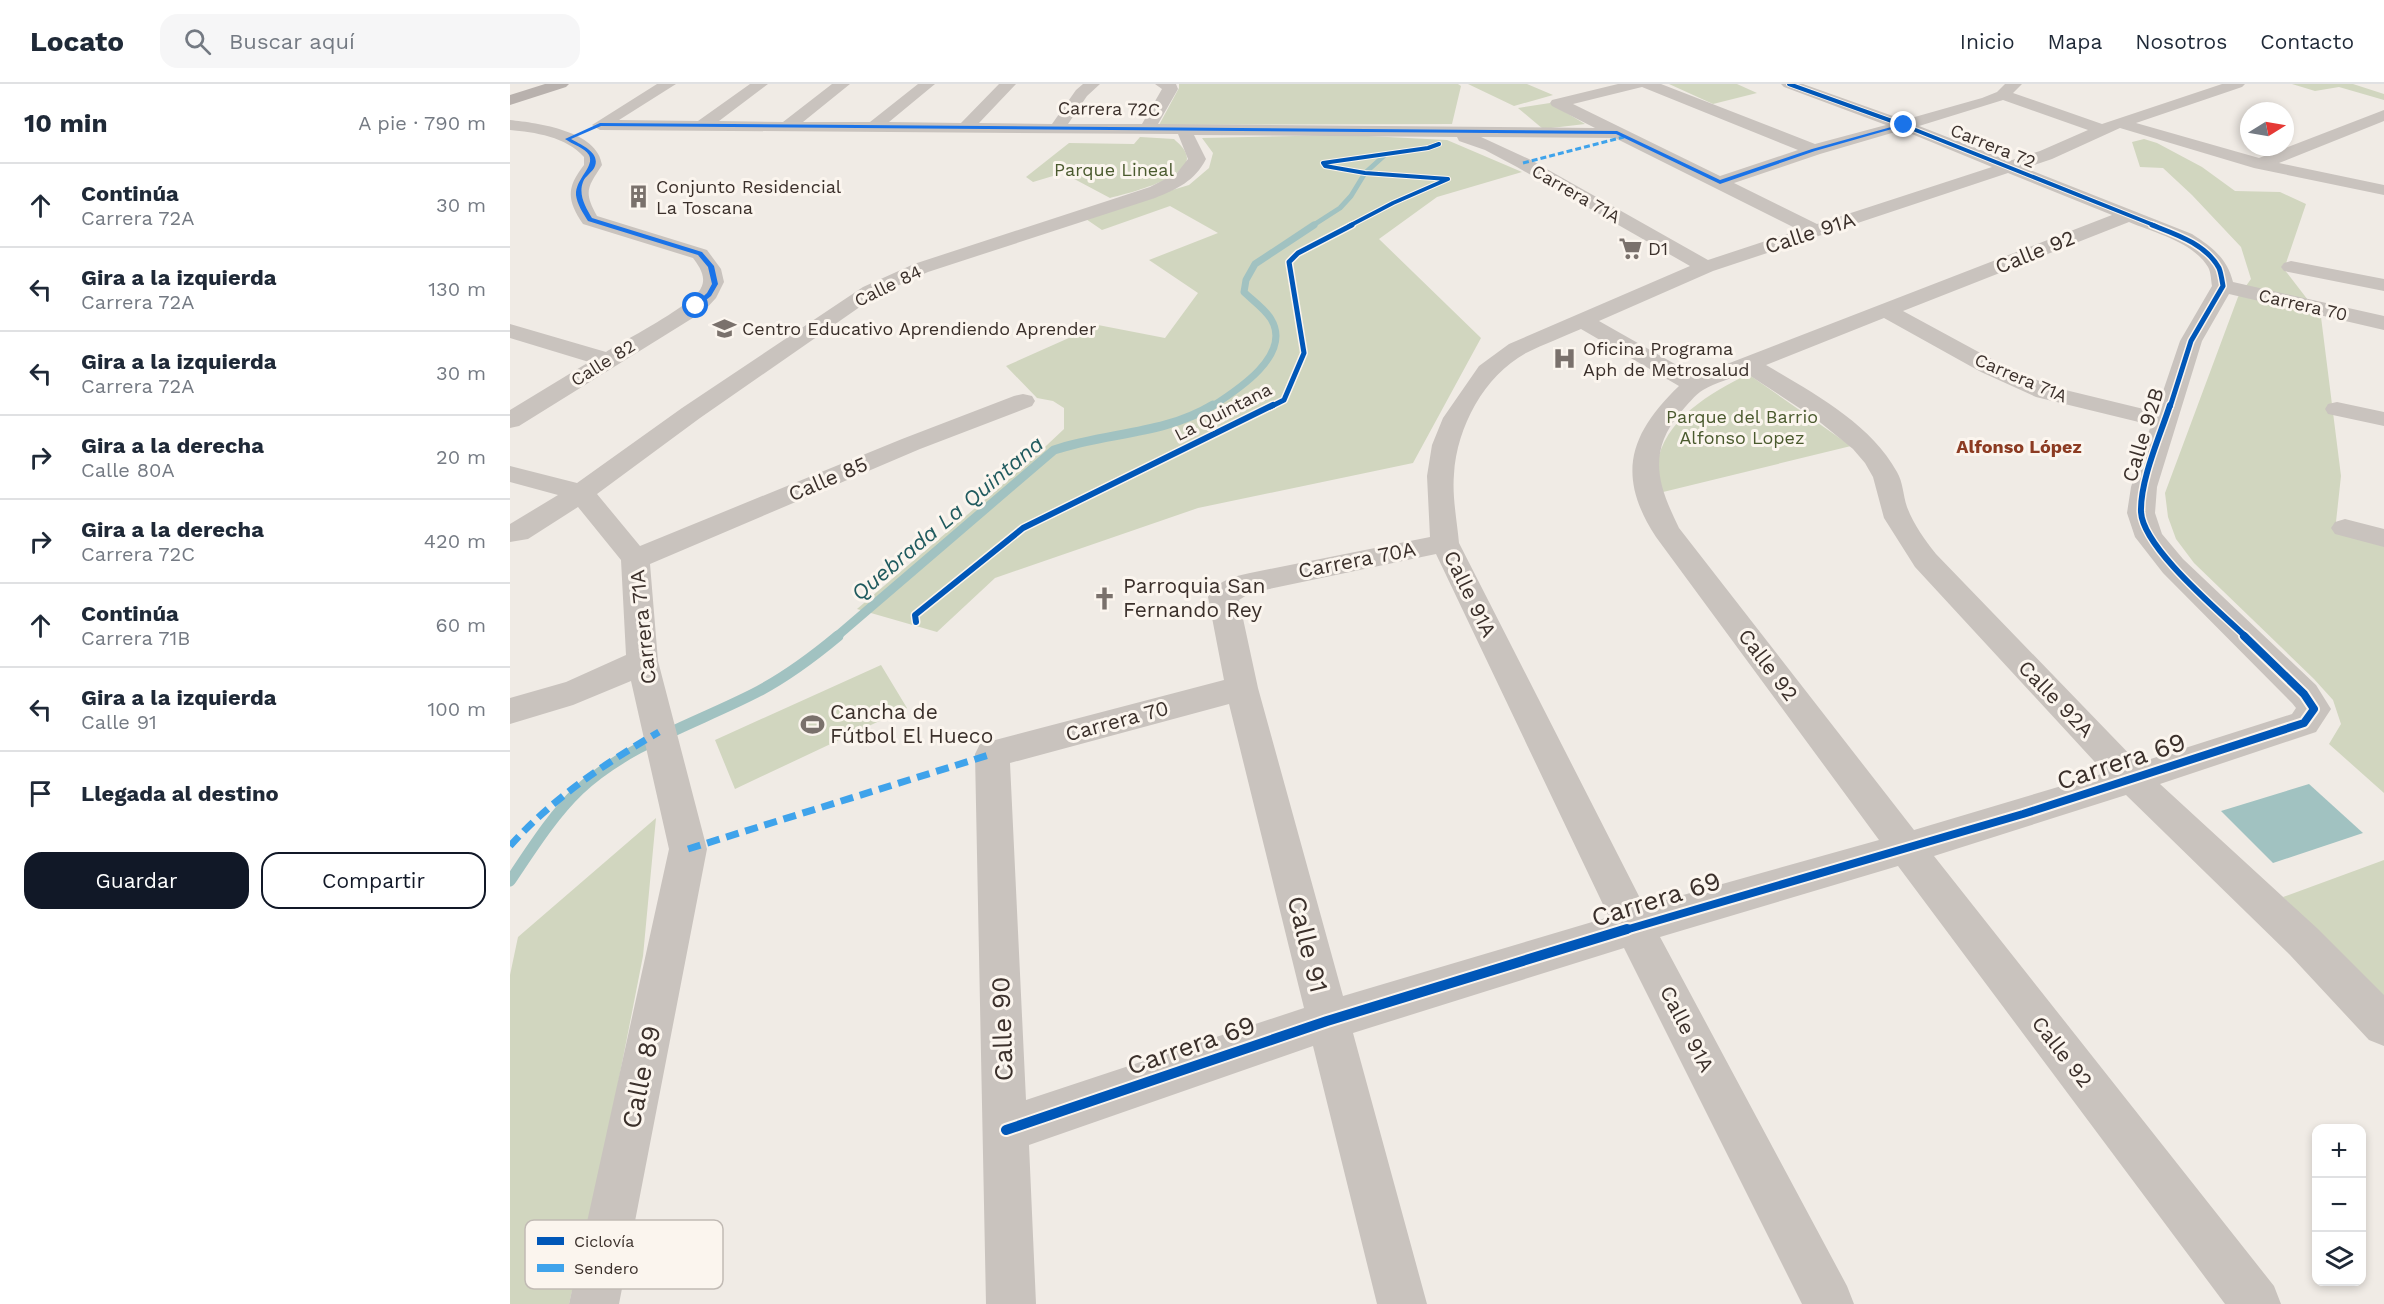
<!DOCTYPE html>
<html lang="es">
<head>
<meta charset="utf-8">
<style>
  :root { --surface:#fff; --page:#f6f6f7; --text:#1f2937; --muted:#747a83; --line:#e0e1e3; --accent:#111827 }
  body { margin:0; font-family:"Work Sans",sans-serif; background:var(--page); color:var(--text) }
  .controls { position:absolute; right:18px; bottom:18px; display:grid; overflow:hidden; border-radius:12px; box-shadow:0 3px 9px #0003 }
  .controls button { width:54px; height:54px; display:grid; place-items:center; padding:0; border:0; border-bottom:2px solid var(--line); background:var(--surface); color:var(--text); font:30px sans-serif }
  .compass { position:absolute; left:1730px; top:18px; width:54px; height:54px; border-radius:50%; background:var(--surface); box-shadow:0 3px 9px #0003; rotate:79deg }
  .stop { position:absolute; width:18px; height:18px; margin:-14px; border:4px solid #1a73e8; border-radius:50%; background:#fff }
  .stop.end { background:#1a73e8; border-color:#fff; box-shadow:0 2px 6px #0008 }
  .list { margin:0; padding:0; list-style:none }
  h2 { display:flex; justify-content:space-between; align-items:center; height:78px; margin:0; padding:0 24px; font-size:26px }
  h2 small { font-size:20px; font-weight:400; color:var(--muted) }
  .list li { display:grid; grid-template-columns:39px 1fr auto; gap:18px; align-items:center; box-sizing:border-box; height:84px; padding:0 24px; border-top:2px solid var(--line) }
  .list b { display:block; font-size:22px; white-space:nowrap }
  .list p { margin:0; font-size:20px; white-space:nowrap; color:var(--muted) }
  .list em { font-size:20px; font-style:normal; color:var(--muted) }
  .actions { display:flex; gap:12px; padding:18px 24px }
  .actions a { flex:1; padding:14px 0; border:2px solid var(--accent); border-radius:18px; text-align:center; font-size:21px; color:var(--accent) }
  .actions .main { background:var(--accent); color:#fff }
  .icon { flex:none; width:33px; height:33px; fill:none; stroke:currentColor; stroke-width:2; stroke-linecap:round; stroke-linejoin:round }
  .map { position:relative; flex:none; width:1874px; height:1220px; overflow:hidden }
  header { display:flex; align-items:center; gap:36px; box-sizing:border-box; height:84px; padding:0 30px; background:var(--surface); border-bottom:2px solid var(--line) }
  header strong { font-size:28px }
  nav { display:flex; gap:33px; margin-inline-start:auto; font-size:21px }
  .search { width:420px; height:54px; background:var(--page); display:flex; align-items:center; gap:15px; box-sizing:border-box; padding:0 21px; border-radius:18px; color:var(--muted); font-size:22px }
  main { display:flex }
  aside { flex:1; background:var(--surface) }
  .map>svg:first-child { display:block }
  .green { fill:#d1d6bf }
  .water { fill:#a1c2c1 }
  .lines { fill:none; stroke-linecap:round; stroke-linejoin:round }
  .stream-far3 { stroke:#a1c2c1; stroke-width:5 }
  .stream-far2 { stroke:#a1c2c1; stroke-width:7 }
  .stream-far1 { stroke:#a1c2c1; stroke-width:9 }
  .stream { stroke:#a1c2c1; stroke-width:11 }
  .minor { fill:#c9c3be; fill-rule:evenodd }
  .major { fill:#b8b1ad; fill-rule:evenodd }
  .quiet-far1 { stroke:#3fa3eb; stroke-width:3; stroke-dasharray:6 3; stroke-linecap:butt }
  .quiet { stroke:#3fa3eb; stroke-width:7; stroke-dasharray:13 7; stroke-linecap:butt }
  .cycleway-far4-casing { stroke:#fbf5ee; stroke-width:6 }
  .cycleway-far3-casing { stroke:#fbf5ee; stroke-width:8 }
  .cycleway-far2-casing { stroke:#fbf5ee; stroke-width:9 }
  .cycleway-far1-casing { stroke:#fbf5ee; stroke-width:12 }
  .cycleway-casing { stroke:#fbf5ee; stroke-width:14 }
  .cycleway-far4 { stroke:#0057b8; stroke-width:4 }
  .cycleway-far3 { stroke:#0057b8; stroke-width:5 }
  .cycleway-far2 { stroke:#0057b8; stroke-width:6 }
  .cycleway-far1 { stroke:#0057b8; stroke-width:8 }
  .cycleway { stroke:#0057b8; stroke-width:10 }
  .route { fill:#1a73e8 }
  .labels { text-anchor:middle; stroke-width:6; stroke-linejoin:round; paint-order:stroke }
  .far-street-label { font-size:18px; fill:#3b302b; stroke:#fbf5ee }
  .far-park-label { font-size:18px; fill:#4a5a2e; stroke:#fbf5ee }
  .far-poi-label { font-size:18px; fill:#3b302b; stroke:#fbf5ee; text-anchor:start }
  .far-neighbourhood-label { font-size:18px; font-weight:bold; fill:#8c3b22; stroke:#fbf5ee }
  .street-label { font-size:21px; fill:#3b302b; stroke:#fbf5ee }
  .poi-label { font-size:21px; fill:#3b302b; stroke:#fbf5ee; text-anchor:start }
  .water-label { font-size:22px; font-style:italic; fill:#1f5a5e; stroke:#fbf5ee }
  .near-street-label { font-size:26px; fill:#3b302b; stroke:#fbf5ee }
  .key { fill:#fbf5ee; stroke:#c1bab4; stroke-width:1.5 }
  .key-label { font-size:16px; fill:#3b302b }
</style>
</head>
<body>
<header>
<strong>Locato</strong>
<div class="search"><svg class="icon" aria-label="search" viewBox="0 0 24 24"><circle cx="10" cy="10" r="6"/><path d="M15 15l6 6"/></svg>Buscar aquí</div>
<nav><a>Inicio</a><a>Mapa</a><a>Nosotros</a><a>Contacto</a></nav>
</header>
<main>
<aside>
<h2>10 min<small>A pie · 790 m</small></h2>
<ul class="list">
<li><svg class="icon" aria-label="ahead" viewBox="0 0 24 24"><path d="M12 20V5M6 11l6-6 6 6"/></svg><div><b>Continúa</b><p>Carrera 72A</p></div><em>30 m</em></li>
<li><svg class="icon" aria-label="left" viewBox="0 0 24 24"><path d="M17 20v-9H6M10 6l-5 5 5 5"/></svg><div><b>Gira a la izquierda</b><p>Carrera 72A</p></div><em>130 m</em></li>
<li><svg class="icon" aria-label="left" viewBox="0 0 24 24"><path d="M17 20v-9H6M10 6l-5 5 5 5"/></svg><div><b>Gira a la izquierda</b><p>Carrera 72A</p></div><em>30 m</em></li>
<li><svg class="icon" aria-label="right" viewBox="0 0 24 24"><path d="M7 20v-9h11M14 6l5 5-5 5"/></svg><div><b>Gira a la derecha</b><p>Calle 80A</p></div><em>20 m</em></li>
<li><svg class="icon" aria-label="right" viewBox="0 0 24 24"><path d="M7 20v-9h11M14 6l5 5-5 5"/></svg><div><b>Gira a la derecha</b><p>Carrera 72C</p></div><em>420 m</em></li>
<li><svg class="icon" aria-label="ahead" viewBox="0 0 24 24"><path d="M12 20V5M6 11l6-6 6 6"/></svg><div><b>Continúa</b><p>Carrera 71B</p></div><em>60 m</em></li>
<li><svg class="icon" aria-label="left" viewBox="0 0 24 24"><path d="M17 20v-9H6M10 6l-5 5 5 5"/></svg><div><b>Gira a la izquierda</b><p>Calle 91</p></div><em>100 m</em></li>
<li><svg class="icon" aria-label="arrive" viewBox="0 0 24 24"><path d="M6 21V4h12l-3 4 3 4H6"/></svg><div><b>Llegada al destino</b></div></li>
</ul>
<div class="actions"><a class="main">Guardar</a><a>Compartir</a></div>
</aside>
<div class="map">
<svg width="1874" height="1220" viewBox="0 0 1874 1220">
  <rect width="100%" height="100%" fill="#f0ebe5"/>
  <!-- green -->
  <path class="green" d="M669,0H948L951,2L942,40L649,41L669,4Z
    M958,0H1017L1043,11L1004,22Z
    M1159,0H1227L1247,9L1203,20Z
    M1782,0H1843L1874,10V16L1829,3L1805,7Z
    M1040,19L1075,40L1033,45L1008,24Z
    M838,51L937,56L1012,88L927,113L869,155L971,254L903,379L688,424L485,494L427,548L347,525L519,378L554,345V324L543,317L527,314L496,282L588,241L655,254L688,209L639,176L708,149L660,122L592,146L573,133L679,101L699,84L703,69L692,54Z
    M630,53L664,55C669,60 676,65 677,74C677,95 616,110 600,114L553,89L523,98L516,93L559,59L624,60Z
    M1634,55L1647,59L1692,83L1725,107L1770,108L1796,120L1774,185L1811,233L1831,392L1825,447L1874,458V709L1819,660L1831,640L1823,616L1804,595L1684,479L1666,455L1658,433L1655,409L1728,213L1741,195L1731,163L1682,111L1653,84L1630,83L1622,58Z
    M1238,290L1341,362L1149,409C1148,401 1145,390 1147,382C1153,335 1201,309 1238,290Z
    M371,581L397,624L225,705L205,656Z
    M146,734L133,872L96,1061L59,1220H0V891L8,853Z
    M1874,776V918L1773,813Z"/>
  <!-- water -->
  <path class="water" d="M1799,700L1853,749L1763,779L1711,727Z"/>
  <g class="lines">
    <!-- stream-far3 -->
    <path class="stream-far3" d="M802,142L830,124L841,112L855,89L876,70"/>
    <!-- stream-far2 -->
    <path class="stream-far2" d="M701,323C726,307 783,271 761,235C755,225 742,216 734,208L736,196L745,180L804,141"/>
    <!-- stream-far1 -->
    <path class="stream-far1" d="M326,553L544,366C598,348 653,351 703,321"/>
    <!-- stream -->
    <path class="stream" d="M0,797C21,766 42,732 69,706C119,659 190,638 249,607C277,592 304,572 328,552"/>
    <!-- minor -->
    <path class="minor" d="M147,0H166L109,36L188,37L240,0H258L209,37L273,38L322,0H340L293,38H360L408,0H425L379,38L451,39L489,0H506L469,39L542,40L566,6L573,0H590L577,12L558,40H632L652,5L645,0H666L668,5L648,40L1085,44L1042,22L1040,19L1042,16L1108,0H1151L1305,60L1376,41L1274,3L1271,0H1293L1394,36L1472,14L1487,8L1495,0H1512L1503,9L1592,40L1712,0H1735L1732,3L1626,39L1749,74L1874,26V37L1769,79L1874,101V111L1744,84L1610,44L1542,75L1515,84L1682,150C1702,163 1717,174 1723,198L1874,232V246L1719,210L1692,257L1647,403L1645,429L1652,450L1673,475L1806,601L1821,625L1806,648L1650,700L1808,845L1874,911V962L1859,956L1780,871L1616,711L1424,772L1764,1202L1771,1220H1715L1388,782L1150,853L1337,1202L1344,1220H1292L1114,864L843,949L917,1220H867L803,962L519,1061L526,1220H476L465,670L470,660L714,596L698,513C708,496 722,493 740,489L920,453L917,392L922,361L933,334L969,282L999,260L1180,182L1007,83L975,66L949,57L947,53L684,51L696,75C685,97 667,105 645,114L418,188L367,211L190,334L87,410L130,462L392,355L504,312L513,310L522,312L525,317L522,322L410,365L140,480L148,577L197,765L109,1220H59L159,765L121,597L63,621L0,640V614L56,598L116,571L111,476L68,423L18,455L0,458V440L48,411L0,398V382L67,399L172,324L353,203L404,180L640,103L667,89L678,75L668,50L90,46L82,41ZM1132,3L1288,66L1210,92L1063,20ZM1493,16L1578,46L1530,67L1499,77L1409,42ZM1392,46L1482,83L1307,140L1224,99L1310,70ZM971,53L1105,54L1289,146L1198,176L1019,75ZM1498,89L1602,131L1186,292L1089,237L1203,187ZM1619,138C1645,149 1683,158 1698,183C1701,188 1701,196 1702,202L1670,257L1646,328L1543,303L1487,278L1393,227ZM1374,234L1471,288L1526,313L1641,341L1621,403L1617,429L1625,453L1653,489L1782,619L1786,624L1782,630L1628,679L1426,470C1414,455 1404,441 1397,423C1393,411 1393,398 1387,388C1360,339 1303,309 1256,281ZM1071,245L1169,302C1119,350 1106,392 1146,453L1369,756L1134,822L949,459C947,437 942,412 944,390C947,343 974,292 1016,269C1034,260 1053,253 1071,245ZM1236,289L1306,335L1343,365L1355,379L1363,393L1374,434L1405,483L1595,689L1404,746L1169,444C1148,401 1137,369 1170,329C1177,321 1185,311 1193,306C1206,298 1223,294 1236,289ZM926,470L1099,833L833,912L748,604L729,516L740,509ZM719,620L794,924L516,1016L500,679Z
      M0,36C28,39 88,47 92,81C78,103 73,107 87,132L197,166L211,185L214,198L206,214L194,227L9,342L0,344V326L79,278L0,254V240L96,268C115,256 183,221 191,204C197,193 189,182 183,174L73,140C57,116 56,104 74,81V73C57,53 24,48 0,46Z
      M1781,177L1874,195V207L1774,187L1771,183L1774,179Z
      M1827,318L1874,328V342L1818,330L1815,325L1818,320Z
      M1835,435L1874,445V463L1825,450L1821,444L1825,438Z"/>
    <!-- major -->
    <path class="major" d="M35,0H59L56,3L0,21V11Z"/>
    <!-- quiet-far1 -->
    <path class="quiet-far1" d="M1013,79L1114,53"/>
    <!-- quiet -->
    <path class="quiet" d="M0,762C43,714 94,680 149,648
      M178,765L482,670"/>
    <defs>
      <path id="cycleway-far4" d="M1279,0L1393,41L1646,142
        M839,142L883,119L938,95L855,89L815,82L813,79L918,64L929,60"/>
      <path id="cycleway-far3" d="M1642,141C1665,150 1696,160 1709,184C1711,189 1712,196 1713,202L1681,257L1660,323
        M760,323L774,316L794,269L779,178L788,169L842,141"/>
      <path id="cycleway-far2" d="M1660,321C1650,352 1630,396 1631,428C1633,464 1709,527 1736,553
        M406,538L405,531L513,444L763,321"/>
      <path id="cycleway-far1" d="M1112,847L1513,730L1794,639L1804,625L1794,610L1734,552"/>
      <path id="cycleway" d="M496,1046L817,937L1117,845"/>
    </defs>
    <!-- cycleway-far4 casing -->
    <use href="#cycleway-far4" class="cycleway-far4-casing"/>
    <!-- cycleway-far3 casing -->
    <use href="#cycleway-far3" class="cycleway-far3-casing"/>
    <!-- cycleway-far2 casing -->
    <use href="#cycleway-far2" class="cycleway-far2-casing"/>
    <!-- cycleway-far1 casing -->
    <use href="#cycleway-far1" class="cycleway-far1-casing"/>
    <!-- cycleway casing -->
    <use href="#cycleway" class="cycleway-casing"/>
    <!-- cycleway-far4 -->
    <use href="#cycleway-far4" class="cycleway-far4"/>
    <!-- cycleway-far3 -->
    <use href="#cycleway-far3" class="cycleway-far3"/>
    <!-- cycleway-far2 -->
    <use href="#cycleway-far2" class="cycleway-far2"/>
    <!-- cycleway-far1 -->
    <use href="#cycleway-far1" class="cycleway-far1"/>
    <!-- cycleway -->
    <use href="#cycleway" class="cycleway"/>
  </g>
  <!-- route -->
  <path class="route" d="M90,39L1107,47L1210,96L1302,65L1392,40L1396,41L1305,67L1210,100L1106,50L91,42L61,55C71,61 90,68 85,82C83,88 75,92 73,98C68,111 76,124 82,134L192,168L204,182L208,200L201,212L186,224L183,222L197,209L202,200L198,183L188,171L78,137C73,129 67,120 66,111C65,95 85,83 79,71C75,64 62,60 55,55Z"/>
  <!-- icons -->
  <defs>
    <symbol id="building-bare" viewBox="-9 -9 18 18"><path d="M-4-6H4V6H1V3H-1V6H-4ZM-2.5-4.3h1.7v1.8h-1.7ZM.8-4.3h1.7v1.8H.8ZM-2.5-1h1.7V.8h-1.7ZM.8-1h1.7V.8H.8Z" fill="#7a716c" stroke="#fbf5ee" stroke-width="2.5" paint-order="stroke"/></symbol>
    <symbol id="supermarket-bare" viewBox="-9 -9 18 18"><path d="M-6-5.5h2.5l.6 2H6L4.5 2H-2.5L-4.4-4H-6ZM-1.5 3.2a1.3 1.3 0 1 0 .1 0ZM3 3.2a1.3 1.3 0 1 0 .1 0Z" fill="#7a716c" stroke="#fbf5ee" stroke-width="2.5" paint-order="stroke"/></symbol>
    <symbol id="school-bare" viewBox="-9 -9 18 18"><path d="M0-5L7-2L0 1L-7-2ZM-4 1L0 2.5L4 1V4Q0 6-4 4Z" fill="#7a716c" stroke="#fbf5ee" stroke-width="2.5" paint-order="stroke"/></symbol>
    <symbol id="hospital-bare" viewBox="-9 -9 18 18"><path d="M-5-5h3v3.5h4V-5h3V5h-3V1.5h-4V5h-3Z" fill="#7a716c" stroke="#fbf5ee" stroke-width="2.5" paint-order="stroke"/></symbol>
    <symbol id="church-bare" viewBox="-9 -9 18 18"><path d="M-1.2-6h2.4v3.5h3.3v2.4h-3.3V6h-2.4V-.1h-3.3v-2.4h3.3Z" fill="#7a716c" stroke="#fbf5ee" stroke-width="2.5" paint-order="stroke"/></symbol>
    <symbol id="stadium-bare" viewBox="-9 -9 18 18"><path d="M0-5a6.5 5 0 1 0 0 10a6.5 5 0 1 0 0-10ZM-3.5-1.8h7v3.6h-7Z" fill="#7a716c" stroke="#fbf5ee" stroke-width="2.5" paint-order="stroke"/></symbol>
  </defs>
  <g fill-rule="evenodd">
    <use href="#building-bare" x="112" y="96" width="33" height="33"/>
    <use href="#supermarket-bare" x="1104" y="148" width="33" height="33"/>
    <use href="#school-bare" x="198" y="228" width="33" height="33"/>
    <use href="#hospital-bare" x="1038" y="258" width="33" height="33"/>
    <use href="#church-bare" x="578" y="498" width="33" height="33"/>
    <use href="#stadium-bare" x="286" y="624" width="33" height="33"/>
  </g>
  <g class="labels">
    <!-- far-street labels -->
    <g class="far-street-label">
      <text transform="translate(599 25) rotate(1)" y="6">Carrera 72C</text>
      <text transform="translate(1483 62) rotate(22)" y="6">Carrera 72</text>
      <text transform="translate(1066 110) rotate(30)" y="6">Carrera 71A</text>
      <text transform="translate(378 202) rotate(-26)" y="6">Calle 84</text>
      <text transform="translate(1793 221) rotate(13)" y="6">Carrera 70</text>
      <text transform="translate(93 279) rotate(-32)" y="6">Calle 82</text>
      <text transform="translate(1511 294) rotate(23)" y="6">Carrera 71A</text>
      <text transform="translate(713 328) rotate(-27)" y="6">La Quintana</text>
    </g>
    <!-- far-park labels -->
    <g class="far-park-label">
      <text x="604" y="92">Parque Lineal</text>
      <text x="1232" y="339">Parque del Barrio<tspan x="1232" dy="21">Alfonso Lopez</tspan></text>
    </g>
    <!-- far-poi labels -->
    <g class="far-poi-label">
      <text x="146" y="109">Conjunto Residencial<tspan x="146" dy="21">La Toscana</tspan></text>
      <text x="1138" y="171">D1</text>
      <text x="232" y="251">Centro Educativo Aprendiendo Aprender</text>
      <text x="1073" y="271">Oficina Programa<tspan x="1073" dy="21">Aph de Metrosalud</tspan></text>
    </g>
    <!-- far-neighbourhood labels -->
    <g class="far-neighbourhood-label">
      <text x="1509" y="369">Alfonso López</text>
    </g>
    <!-- street labels -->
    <g class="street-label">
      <text transform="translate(1300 149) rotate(-18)" y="7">Calle 91A</text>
      <text transform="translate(1525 168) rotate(-22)" y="7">Calle 92</text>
      <text transform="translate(1633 351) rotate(-73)" y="7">Calle 92B</text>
      <text transform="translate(318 395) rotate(-23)" y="7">Calle 85</text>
      <text transform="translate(847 476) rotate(-11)" y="7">Carrera 70A</text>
      <text transform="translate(960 510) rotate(64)" y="7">Calle 91A</text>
      <text transform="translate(133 543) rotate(-96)" y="7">Carrera 71A</text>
      <text transform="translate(1258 581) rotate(53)" y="7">Calle 92</text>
      <text transform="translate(1546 615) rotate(46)" y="7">Calle 92A</text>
      <text transform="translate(607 637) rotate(-15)" y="7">Carrera 70</text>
      <text transform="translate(1177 945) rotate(63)" y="7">Calle 91A</text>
      <text transform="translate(1552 968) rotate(52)" y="7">Calle 92</text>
    </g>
    <!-- poi labels -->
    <g class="poi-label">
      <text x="613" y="509">Parroquia San<tspan x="613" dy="24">Fernando Rey</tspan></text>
      <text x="320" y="635">Cancha de<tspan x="320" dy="24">Fútbol El Hueco</tspan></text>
    </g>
    <!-- water labels -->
    <g class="water-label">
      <text transform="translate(437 434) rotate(-40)" y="8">Quebrada La Quintana</text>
    </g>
    <!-- near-street labels -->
    <g class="near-street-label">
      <text transform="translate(1611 677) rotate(-18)" y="9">Carrera 69</text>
      <text transform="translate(1146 815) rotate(-17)" y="9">Carrera 69</text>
      <text transform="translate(798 860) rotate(76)" y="9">Calle 91</text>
      <text transform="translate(492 945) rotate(-92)" y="9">Calle 90</text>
      <text transform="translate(681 961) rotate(-19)" y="9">Carrera 69</text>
      <text transform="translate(131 993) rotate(-78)" y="9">Calle 89</text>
    </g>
  </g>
  <!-- legend -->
  <rect x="15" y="1136" width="198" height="69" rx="9" class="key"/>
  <rect x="27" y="1153" width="27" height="8" fill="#0057b8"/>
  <rect x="27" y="1180" width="27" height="8" fill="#3fa3eb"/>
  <g class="key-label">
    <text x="64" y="1163">Ciclovía</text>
    <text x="64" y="1190">Sendero</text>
  </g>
</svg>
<div class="controls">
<button>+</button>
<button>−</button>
<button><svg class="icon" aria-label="layers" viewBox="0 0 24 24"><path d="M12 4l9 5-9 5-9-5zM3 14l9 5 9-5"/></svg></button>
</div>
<svg class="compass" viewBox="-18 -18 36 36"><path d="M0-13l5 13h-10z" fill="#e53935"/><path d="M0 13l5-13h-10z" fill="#747a83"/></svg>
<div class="stop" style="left:186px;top:222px"></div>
<div class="stop end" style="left:1394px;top:41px"></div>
</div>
</main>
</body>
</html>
